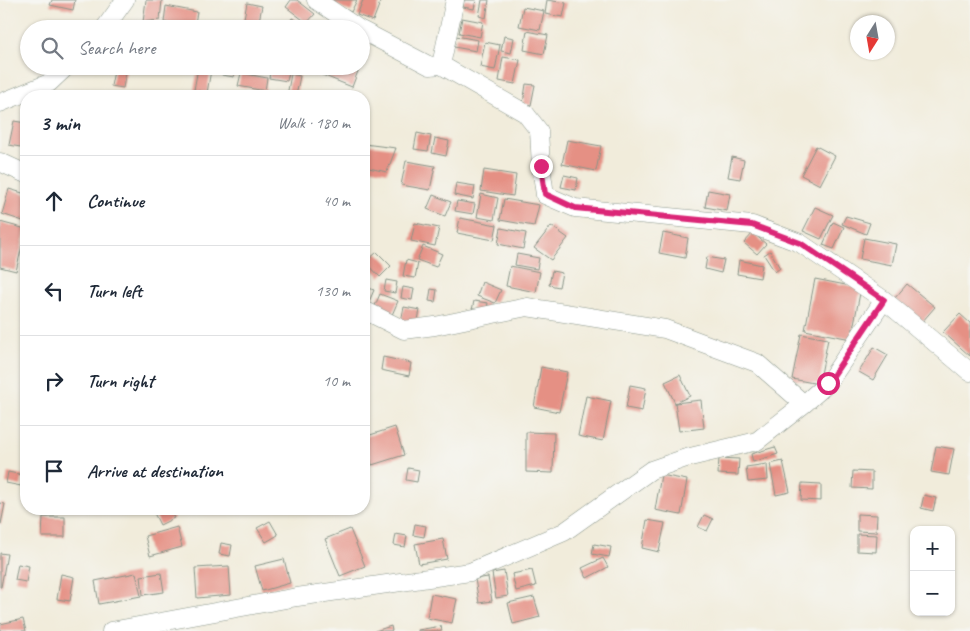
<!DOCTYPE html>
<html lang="en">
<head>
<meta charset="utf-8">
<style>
  :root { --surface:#fff; --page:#f2f2f3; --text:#1f2937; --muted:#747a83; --line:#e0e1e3 }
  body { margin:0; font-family:Caveat,sans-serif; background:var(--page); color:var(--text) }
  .controls { position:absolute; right:15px; bottom:15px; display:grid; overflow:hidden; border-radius:10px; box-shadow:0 1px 4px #0004 }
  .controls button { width:45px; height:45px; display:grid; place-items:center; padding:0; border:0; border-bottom:1px solid var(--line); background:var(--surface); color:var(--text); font:25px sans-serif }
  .compass { position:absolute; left:850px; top:15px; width:45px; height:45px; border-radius:50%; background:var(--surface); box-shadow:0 1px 4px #0004; rotate:191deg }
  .stop { position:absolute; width:15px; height:15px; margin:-11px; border:4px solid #db2777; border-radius:50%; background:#fff }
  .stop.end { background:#db2777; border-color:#fff; box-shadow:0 1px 5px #0008 }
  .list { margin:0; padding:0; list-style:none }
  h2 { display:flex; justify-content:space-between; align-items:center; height:65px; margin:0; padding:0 20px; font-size:21px }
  h2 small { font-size:16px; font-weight:400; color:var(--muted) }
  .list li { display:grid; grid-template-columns:32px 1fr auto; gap:15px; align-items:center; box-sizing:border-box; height:90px; padding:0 20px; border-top:1px solid var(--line) }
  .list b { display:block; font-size:19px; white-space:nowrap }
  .list em { font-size:16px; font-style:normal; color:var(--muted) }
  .icon { flex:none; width:28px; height:28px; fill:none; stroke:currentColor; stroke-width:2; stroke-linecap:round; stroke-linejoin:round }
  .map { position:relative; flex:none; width:970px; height:631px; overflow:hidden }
  .search { position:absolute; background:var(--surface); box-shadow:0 1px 4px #0004; left:20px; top:20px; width:350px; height:55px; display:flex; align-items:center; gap:12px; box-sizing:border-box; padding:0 18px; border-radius:28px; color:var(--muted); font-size:19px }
  .panel { position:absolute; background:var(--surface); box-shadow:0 1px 4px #0004; left:20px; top:90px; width:350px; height:425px; border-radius:20px }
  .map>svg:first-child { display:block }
  .building { fill:#e59084 }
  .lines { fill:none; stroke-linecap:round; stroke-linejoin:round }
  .street-casing { stroke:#889488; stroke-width:19 }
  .street { stroke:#fff; stroke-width:18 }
  .route { stroke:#db2777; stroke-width:6 }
</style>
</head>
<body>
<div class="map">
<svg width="970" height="631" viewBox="0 0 970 631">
  <rect width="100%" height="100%" fill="#f6f6f2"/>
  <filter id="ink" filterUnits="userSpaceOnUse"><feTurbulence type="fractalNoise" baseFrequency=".02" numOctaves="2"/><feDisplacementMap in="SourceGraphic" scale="10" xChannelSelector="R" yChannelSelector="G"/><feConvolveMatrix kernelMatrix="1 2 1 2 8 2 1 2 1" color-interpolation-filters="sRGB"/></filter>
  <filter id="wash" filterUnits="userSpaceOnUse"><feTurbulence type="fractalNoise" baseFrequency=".0096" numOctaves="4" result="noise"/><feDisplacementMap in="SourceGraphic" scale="20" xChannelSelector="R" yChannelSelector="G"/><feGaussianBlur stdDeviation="1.12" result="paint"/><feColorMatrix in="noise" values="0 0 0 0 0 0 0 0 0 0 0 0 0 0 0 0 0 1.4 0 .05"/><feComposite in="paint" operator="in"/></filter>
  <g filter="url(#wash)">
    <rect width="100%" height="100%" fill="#f1ecdb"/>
    <g id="blocks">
      <!-- building -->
      <path class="building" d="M52,0H75L73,10L50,5Z
        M146,0H162L160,20L143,22Z
        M291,0H297L315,14L307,23L286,7Z
        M326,0H357L351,12Z
        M363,0H381L373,21L357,15Z
        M464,0H476L474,9L463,7Z
        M482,0H489L486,18L479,16Z
        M547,0L566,3L563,17L545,14Z
        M247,3L262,6L258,26L243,23Z
        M166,6L197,12L194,29H187L164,22Z
        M523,7L544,11L540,30L519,26Z
        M292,18L313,29H290L287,27Z
        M462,18L483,22L480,37L459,33Z
        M202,25L215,28V29H202Z
        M527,31L548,35L544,54L524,50Z
        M456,36L478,40L476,51L454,47Z
        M504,36L514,38L511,53L501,51Z
        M485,42L500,45L495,70L480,67Z
        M503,57L520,60L515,84L499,81Z
        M115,66H127L123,88L111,86Z
        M223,66H236L234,77L222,75Z
        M271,66L290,68L287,81L269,78Z
        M323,66H360L352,87L320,74Z
        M198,68L211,70L207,93L194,90Z
        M241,73L267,78L265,91L238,86Z
        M291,74L300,76L296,96H287Z
        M526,84L535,85L531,105L523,104Z
        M14,121L26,123V148L9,145Z
        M417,133L431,136L428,151L414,149Z
        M435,138L449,141L446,156L432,153Z
        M567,140L601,146L596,171L562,164Z
        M364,144L396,148L387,172L364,167Z
        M816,146L835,156L820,185L801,175Z
        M732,157L744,160L740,179L728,177Z
        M406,161L435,166L430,190L401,185Z
        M484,170L516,175L513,196L481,191Z
        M564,175L578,178L576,190L561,187Z
        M456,183L475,186L473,199L454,195Z
        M9,189L26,194V222L2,214Z
        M708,190L730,194L727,211L705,207Z
        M481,194L498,198L494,220L477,217Z
        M433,195L451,202L445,216L427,209Z
        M504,199L539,205L534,226L500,220Z
        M457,201L475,204L473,214L455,211Z
        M815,207L833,215L821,239L803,231Z
        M846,216L870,223L866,234L842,224Z
        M460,218L497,225L494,240L457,233Z
        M0,222L26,229L16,271L0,267Z
        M833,222L844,227L834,249L823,245Z
        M415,223L439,228L435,246L411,241Z
        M551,226L568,238L551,260L534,248Z
        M501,228L526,233L523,249L498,244Z
        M663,233L688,238L685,258L659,253Z
        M753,233L766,244L757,254L744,243Z
        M864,238L896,244L892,265L860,259Z
        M423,246L442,254L436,267L417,260Z
        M770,251L780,268L775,272L764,255Z
        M377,252L391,266L380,277L366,262Z
        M517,254L539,258L537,269L515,265Z
        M707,257L724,260L721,273L705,269Z
        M406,260L418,263L415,278L403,276Z
        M739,260L762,265L760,278L737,274Z
        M510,266L540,272L536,292L506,286Z
        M552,271L562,273L559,287L549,285Z
        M815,279L861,288L851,339L805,330Z
        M386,280L397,282L395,293L384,291Z
        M482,282L501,290L495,303L477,296Z
        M907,284L935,307L922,322L894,299Z
        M364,286L374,290L368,304L364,302Z
        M403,287L414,289L412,300L401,298Z
        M431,289L437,290L435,302L429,301Z
        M380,294L398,301L392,315L374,308Z
        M474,301L488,303L486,313L472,310Z
        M404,307L420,310L417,325L401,322Z
        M960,314L970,323V356L943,332Z
        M801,334L828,339L819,384L792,379Z
        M874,347L888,355L873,380L859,372Z
        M383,357L411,363L409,376L381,370Z
        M541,367L567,372L559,412L534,407Z
        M680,375L690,396L675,403L665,382Z
        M630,385L646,388L642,411L626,408Z
        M586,396L611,401L603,441L578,436Z
        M701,400L704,428L679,431L675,403Z
        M395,427L404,455L372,465L364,437Z
        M526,432L554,433L553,473L526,472Z
        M936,446L954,449L949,475L931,472Z
        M775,447L778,454L753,462L751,454Z
        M719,458L739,459L738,475L718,474Z
        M783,461L790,492L776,495L770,464Z
        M767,464L768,480L748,482L746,467Z
        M408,468L419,470L417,482L406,480Z
        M853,471L872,472V489L852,488Z
        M8,472L23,475L21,486L6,483Z
        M661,475L687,480L681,515L655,510Z
        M802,483L821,484V501L801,500Z
        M924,495L936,498L933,511L921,508Z
        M0,503L5,504L1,524H0Z
        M152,509H169L174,518L160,525Z
        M857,514L877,515L876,532L857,531Z
        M704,515L713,519L707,531L698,527Z
        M43,517H65V537H42Z
        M647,520L665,523L659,552L642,548Z
        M270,521L278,535L266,542L257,528Z
        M415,524L426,526L424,537L413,535Z
        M177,527L182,547L150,556L145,536Z
        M350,529L365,566L340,576L325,539Z
        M396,534L407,536L405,547L394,545Z
        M857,534L877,535L876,552L857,551Z
        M443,539L447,559L419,564L415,544Z
        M221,543L232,545L230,556L219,554Z
        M594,544L611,547L609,557L592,554Z
        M0,553L7,554L1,587H0Z
        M603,558L608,567L587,578L582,568Z
        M284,559L290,583L262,591L255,566Z
        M18,564L29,566L26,582L15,580Z
        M229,566L231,595L197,598L195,568Z
        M532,570L536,586L516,591L512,574Z
        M504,571L508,596L496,598L492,573Z
        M136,573L141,596L99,604L95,581Z
        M161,573L164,592L143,595L141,576Z
        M61,574L74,577L70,601L57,599Z
        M488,577L492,601L479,603L475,579Z
        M431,594L457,599L452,623L427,618Z
        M534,597L540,617L513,624L508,603Z
        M23,619L26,631H0V624Z
        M391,626L392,631H375Z
        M441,626L442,631H418V630Z"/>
    </g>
  </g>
  <g filter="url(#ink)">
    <use href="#blocks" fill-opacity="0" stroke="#889488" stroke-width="1"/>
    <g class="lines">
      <defs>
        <path id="street" d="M316,0L359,29
          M104,29L125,0
          M361,30L430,66L441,65L455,0
          M441,65L525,113L539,131L541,166L545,195L575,208L752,225L800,243L884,300L970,372
          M0,103L49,83L67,66
          M0,162L26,174
          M364,310L404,330L435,326L527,307L665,329L757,363L804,404
          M111,631L297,597L470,572L564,532L651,470L686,458L757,441L804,404L828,383L884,300"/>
      </defs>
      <!-- street casing -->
      <use href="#street" class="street-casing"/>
      <!-- street -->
      <use href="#street" class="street"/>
    </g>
  </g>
  <g class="lines" filter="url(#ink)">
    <!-- route -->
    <path class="route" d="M541,166L545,194L575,208L752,225L800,243L884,300L828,383"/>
  </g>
</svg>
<div class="controls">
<button>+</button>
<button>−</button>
</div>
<svg class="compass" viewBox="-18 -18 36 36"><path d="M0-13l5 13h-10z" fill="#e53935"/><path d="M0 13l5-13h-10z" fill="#747a83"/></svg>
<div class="stop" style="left:828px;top:383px"></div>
<div class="stop end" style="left:541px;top:166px"></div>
<div class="search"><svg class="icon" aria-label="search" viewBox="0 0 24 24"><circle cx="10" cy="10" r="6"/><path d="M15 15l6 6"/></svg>Search here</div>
<section class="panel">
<h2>3 min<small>Walk · 180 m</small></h2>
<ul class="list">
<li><svg class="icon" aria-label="ahead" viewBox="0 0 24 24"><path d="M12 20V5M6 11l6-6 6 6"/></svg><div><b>Continue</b></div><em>40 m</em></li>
<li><svg class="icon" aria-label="left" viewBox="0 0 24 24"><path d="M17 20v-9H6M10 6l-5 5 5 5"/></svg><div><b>Turn left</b></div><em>130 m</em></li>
<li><svg class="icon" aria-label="right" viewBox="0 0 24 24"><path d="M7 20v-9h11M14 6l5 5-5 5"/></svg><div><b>Turn right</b></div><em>10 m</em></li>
<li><svg class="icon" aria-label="arrive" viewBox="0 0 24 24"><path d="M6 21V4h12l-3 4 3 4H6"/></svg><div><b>Arrive at destination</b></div></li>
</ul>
</section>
</div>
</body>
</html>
